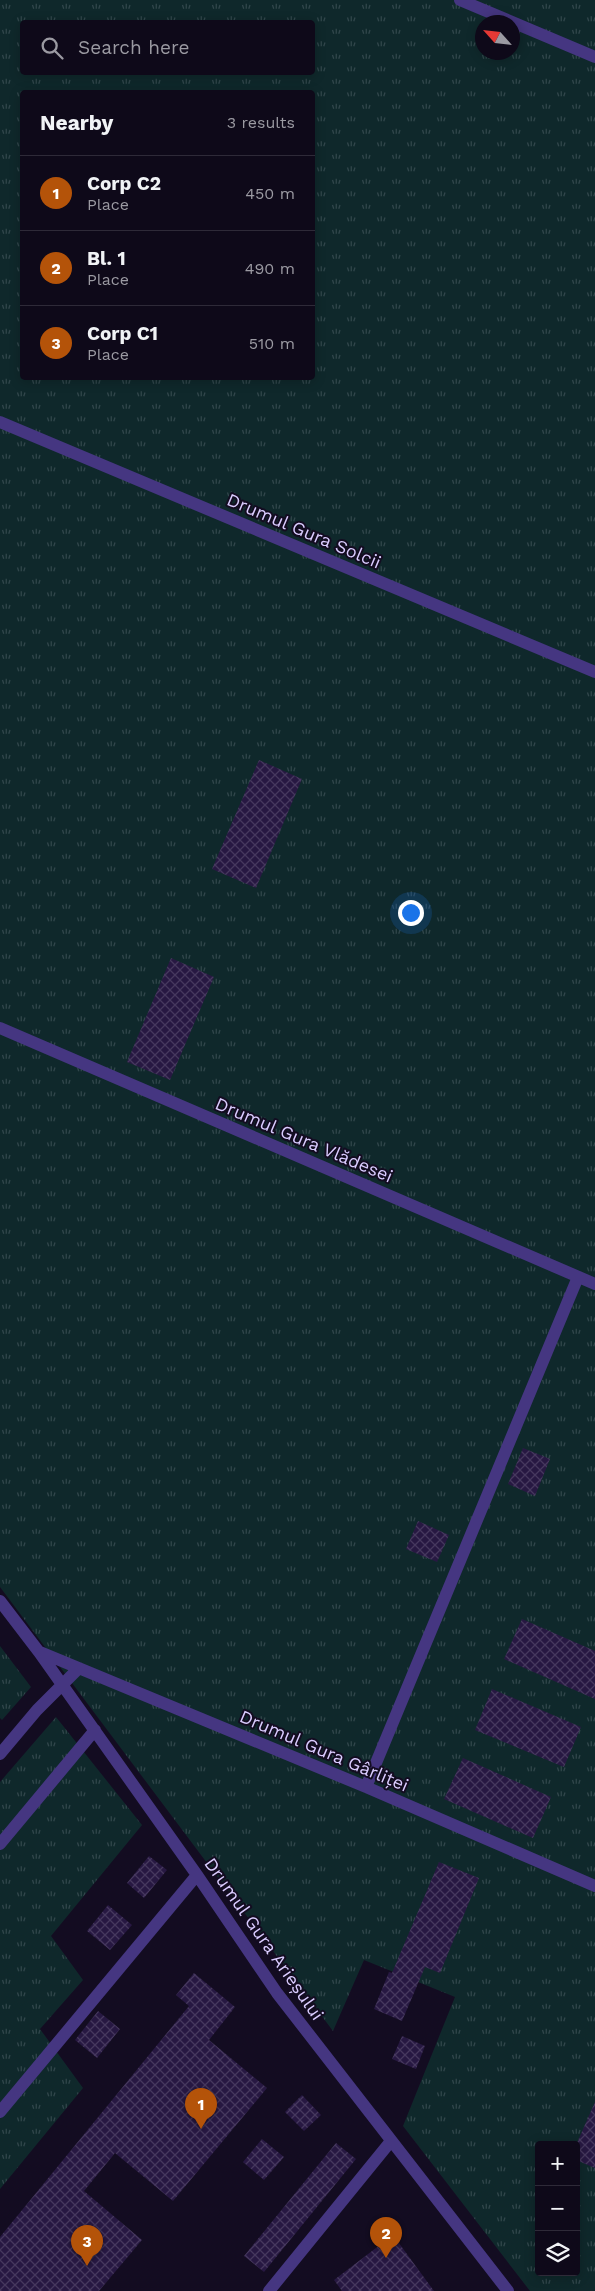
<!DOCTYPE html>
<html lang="en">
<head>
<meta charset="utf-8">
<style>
  :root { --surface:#0e0919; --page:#1c1726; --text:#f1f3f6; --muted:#9b9aa2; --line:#2e2a38; --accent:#b45309 }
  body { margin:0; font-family:"Work Sans",sans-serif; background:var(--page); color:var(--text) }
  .controls { position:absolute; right:15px; bottom:15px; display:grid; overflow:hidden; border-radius:5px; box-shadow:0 2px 12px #0003 }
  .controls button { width:45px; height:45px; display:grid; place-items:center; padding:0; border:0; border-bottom:1px solid var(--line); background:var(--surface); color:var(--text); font:25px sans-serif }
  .compass { position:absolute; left:475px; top:15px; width:45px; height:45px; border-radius:50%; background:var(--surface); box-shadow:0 2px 12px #0003; rotate:297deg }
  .you { position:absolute; left:410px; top:912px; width:18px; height:18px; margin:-12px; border:4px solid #fff; border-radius:50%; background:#1a73e8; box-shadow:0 0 0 8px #1a73e833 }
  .badge { display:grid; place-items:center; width:32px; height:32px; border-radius:50%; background:var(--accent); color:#fff; font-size:16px; font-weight:700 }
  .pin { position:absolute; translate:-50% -41px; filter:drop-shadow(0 1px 2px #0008) }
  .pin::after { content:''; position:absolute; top:26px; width:18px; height:15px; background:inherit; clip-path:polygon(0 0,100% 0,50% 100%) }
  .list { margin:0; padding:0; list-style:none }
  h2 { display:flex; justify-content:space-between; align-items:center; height:65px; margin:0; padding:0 20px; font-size:21px }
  h2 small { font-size:16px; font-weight:400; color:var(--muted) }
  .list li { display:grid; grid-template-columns:32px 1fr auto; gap:15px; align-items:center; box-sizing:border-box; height:75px; padding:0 20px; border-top:1px solid var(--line) }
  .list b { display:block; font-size:19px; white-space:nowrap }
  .list p { margin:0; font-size:16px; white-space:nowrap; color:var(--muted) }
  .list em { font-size:16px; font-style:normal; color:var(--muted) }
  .icon { flex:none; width:28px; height:28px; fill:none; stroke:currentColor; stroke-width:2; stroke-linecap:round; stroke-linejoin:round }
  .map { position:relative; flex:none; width:595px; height:2291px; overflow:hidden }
  .search { position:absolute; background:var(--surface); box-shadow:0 2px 12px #0003; left:20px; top:20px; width:295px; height:55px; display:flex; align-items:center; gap:12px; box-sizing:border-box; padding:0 18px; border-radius:5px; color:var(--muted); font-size:19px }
  .panel { position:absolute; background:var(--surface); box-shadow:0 2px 12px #0003; left:20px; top:90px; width:295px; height:290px; border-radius:5px }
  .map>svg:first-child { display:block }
  .grass { fill:url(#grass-tufts); fill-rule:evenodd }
  .building { fill:url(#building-cross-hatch) }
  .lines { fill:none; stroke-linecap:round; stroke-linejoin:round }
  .minor { stroke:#453681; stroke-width:12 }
  .labels { text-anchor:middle; stroke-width:4; stroke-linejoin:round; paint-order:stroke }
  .street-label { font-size:18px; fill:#daccff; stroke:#130c21 }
</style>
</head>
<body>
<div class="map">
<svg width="595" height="2291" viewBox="0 0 595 2291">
  <defs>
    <pattern id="grass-tufts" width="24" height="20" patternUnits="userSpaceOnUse" patternTransform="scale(1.25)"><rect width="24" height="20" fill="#0f282b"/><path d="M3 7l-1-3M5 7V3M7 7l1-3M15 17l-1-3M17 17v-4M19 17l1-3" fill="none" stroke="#31464b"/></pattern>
    <pattern id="building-cross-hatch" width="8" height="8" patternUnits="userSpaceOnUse" patternTransform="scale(1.25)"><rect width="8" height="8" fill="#271842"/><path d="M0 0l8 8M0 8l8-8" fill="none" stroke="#46385e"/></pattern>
  </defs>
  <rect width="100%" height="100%" fill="#130c21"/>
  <!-- grass -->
  <path class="grass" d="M0,0H595V2291H530L403,2126L455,1997L364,1960L333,2031L0,1587ZM22,22H312V72H22ZM482,22H512V52H482ZM22,92H312V378H22ZM539,2145H576V2272H539Z
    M0,1646L31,1687L2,1720L0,1718Z
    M56,1717L142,1825L51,1936L83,1980L40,2029L83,2088L0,2189V1782Z"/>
  <!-- building -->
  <path class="building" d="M259,760L302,779L256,888L212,869Z
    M171,958L214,977L170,1080L127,1062Z
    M523,1448L550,1459L535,1496L508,1484Z
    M418,1521L449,1535L437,1562L406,1549Z
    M522,1619L595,1651V1699L504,1659Z
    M492,1689L581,1727L564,1767L475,1730Z
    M463,1758L551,1797L533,1838L444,1799Z
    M149,1856L167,1870L144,1898L127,1883Z
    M439,1862L479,1878L440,1973L425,1967L402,2021L374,2009L389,1972L392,1973Z
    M108,1905L132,1925L110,1950L87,1931Z
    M194,1973L235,2007L209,2040L267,2088L173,2201L115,2153L84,2191L142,2240L99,2291H0V2237L189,2006L176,1995Z
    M98,2011L120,2029L97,2058L75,2040Z
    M402,2036L425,2046L416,2069L392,2059Z
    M302,2095L321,2115L304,2131L285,2112Z
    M595,2102V2168L576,2160V2145Z
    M262,2139L284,2157L264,2180L243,2162Z
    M336,2143L356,2159L264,2272L244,2256Z
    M393,2235L434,2291H342L334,2280Z"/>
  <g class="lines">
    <!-- minor -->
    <path class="minor" d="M460,0L595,57
      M0,422L595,672
      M0,1028L595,1284
      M0,1601L39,1652L197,1875L277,1993L508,2291
      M40,1652L366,1787L595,1886
      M0,1754L37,1710L79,1668
      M366,1787L578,1277
      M0,1844L95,1730
      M0,2112L197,1875
      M269,2291L391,2141"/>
  </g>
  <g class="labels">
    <!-- street labels -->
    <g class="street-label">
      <text transform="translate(304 531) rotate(23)" y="6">Drumul Gura Solcii</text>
      <text transform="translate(304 1140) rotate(23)" y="6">Drumul Gura Vlădesei</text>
      <text transform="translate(324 1751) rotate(23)" y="6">Drumul Gura Gârliței</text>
      <text transform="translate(264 1939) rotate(55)" y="6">Drumul Gura Arieșului</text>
    </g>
  </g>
</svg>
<div class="controls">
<button>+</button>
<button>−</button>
<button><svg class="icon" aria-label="layers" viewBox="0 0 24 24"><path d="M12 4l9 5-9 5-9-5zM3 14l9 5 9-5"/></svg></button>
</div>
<svg class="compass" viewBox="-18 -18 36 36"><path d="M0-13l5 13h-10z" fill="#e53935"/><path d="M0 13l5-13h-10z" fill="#9b9aa2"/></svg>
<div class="you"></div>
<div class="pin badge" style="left:201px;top:2129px">1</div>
<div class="pin badge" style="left:386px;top:2258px">2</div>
<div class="pin badge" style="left:87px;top:2266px">3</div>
<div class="search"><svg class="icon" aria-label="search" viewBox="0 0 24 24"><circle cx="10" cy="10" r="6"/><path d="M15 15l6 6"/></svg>Search here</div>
<section class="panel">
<h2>Nearby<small>3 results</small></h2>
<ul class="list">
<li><span class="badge">1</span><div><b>Corp C2</b><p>Place</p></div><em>450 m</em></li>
<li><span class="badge">2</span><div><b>Bl. 1</b><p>Place</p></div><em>490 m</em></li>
<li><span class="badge">3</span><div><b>Corp C1</b><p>Place</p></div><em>510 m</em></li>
</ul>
</section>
</div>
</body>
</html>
